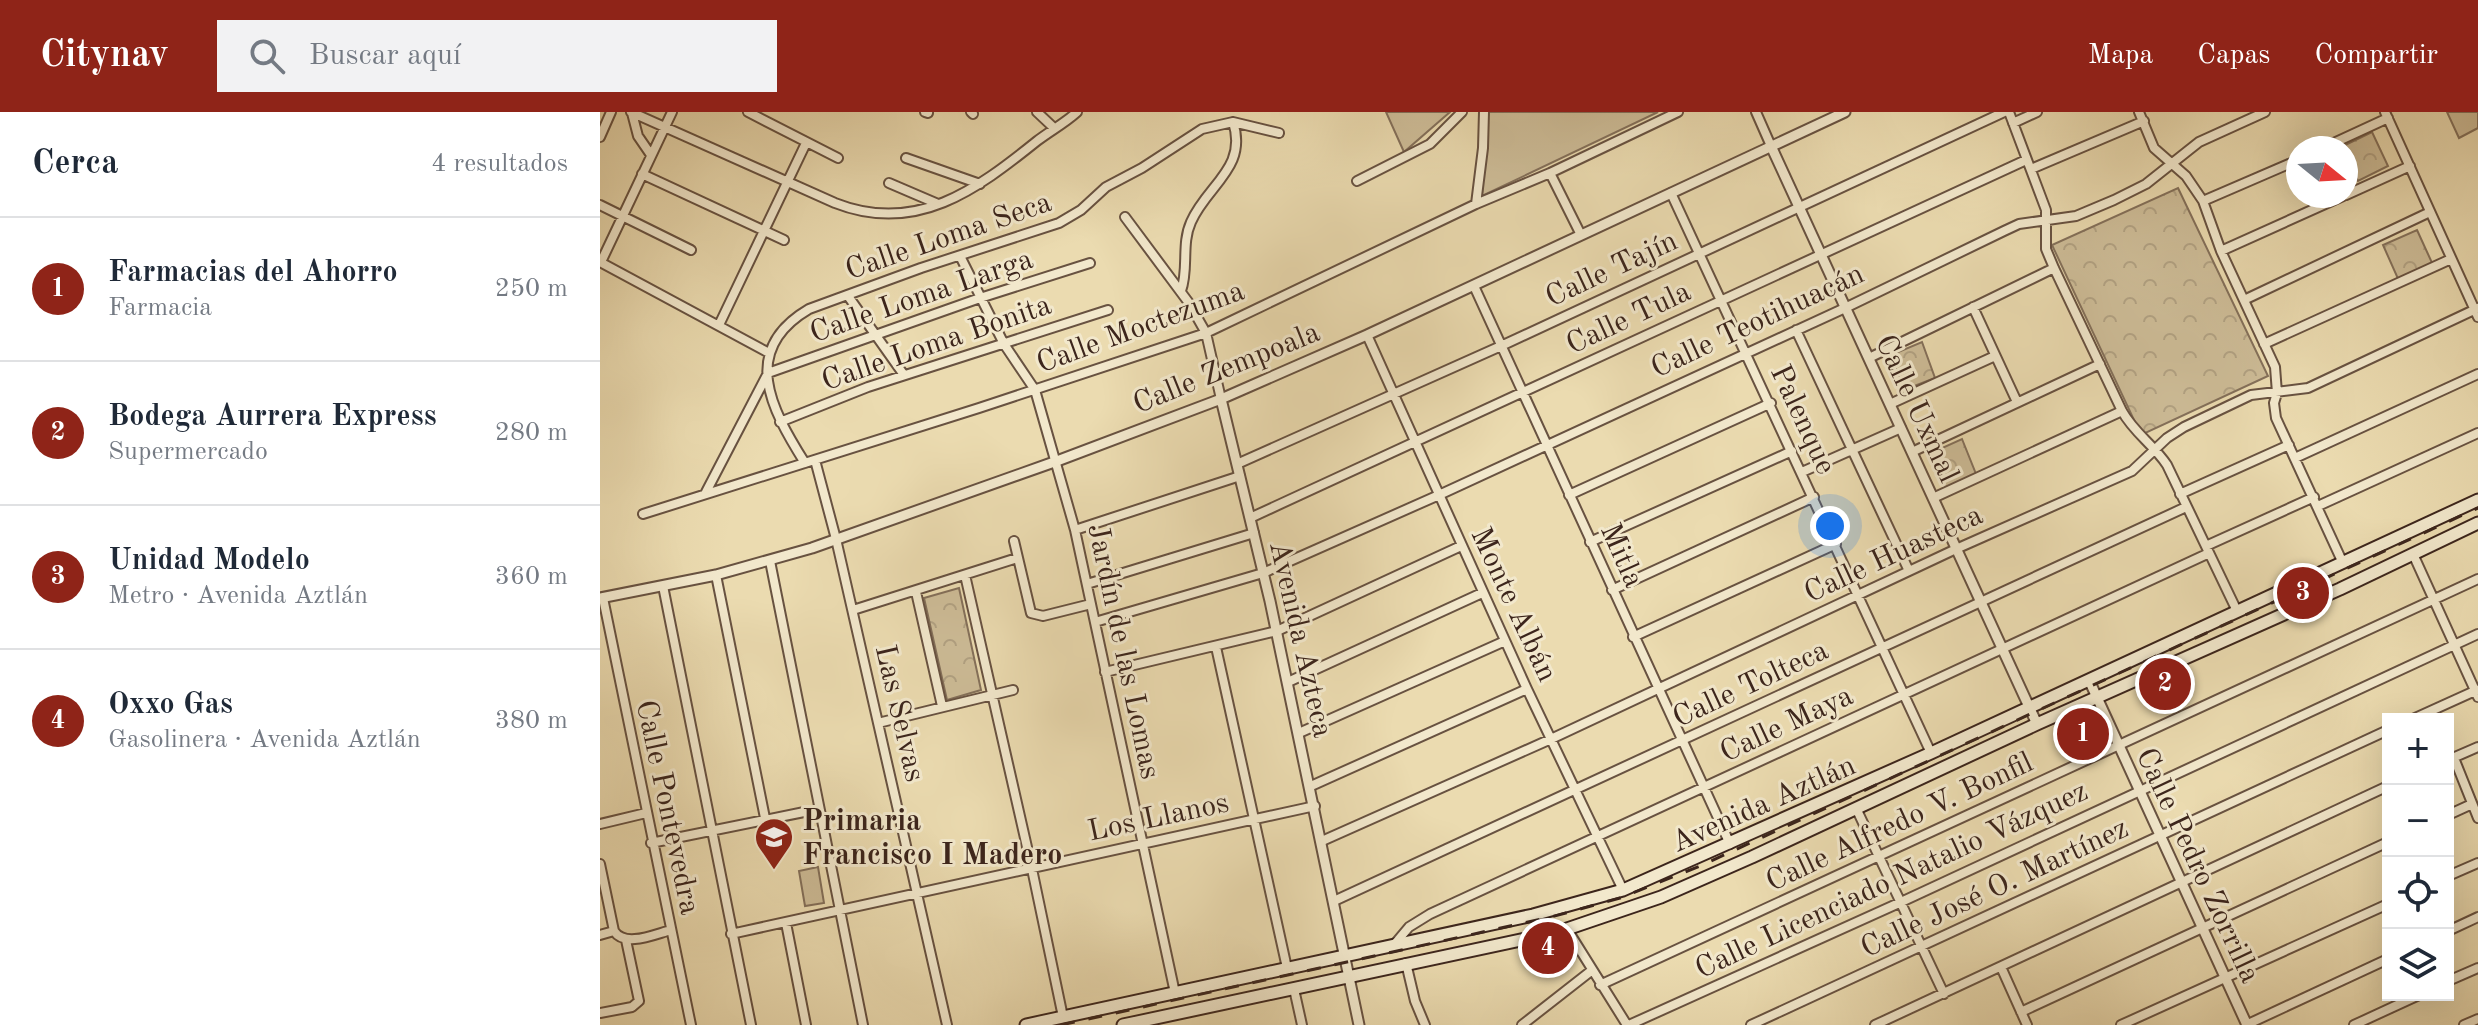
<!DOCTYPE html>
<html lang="es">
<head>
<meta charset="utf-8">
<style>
  :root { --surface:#fff; --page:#f2f2f3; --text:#1f2937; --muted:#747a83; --line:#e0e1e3; --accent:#8f2418 }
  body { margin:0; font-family:"Old Standard TT",serif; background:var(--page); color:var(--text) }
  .controls { position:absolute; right:24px; bottom:24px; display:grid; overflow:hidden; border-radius:0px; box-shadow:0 8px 32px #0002 }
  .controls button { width:72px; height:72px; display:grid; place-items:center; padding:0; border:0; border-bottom:2px solid var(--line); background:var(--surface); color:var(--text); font:40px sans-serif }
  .compass { position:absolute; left:1686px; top:24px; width:72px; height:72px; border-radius:50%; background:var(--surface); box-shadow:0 8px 32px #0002; rotate:108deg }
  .you { position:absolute; left:1230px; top:414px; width:28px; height:28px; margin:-20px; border:6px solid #fff; border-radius:50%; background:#1a73e8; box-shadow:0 0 0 12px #1a73e833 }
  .badge { display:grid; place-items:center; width:52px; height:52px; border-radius:50%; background:var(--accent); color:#fff; font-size:26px; font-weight:700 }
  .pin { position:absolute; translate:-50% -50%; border:4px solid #fff; box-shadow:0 2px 8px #0006 }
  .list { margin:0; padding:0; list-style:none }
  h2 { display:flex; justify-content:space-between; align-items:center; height:104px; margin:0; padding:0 32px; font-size:34px }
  h2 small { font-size:26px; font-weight:400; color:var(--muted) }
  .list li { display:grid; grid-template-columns:52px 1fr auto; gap:24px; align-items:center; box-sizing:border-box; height:144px; padding:0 32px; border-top:2px solid var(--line) }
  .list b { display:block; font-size:30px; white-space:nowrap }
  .list p { margin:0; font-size:26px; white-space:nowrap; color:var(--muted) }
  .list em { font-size:26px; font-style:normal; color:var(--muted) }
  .icon { flex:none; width:44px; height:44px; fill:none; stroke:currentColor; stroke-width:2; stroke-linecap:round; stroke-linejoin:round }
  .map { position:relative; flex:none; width:1878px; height:913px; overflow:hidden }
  header { display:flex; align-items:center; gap:48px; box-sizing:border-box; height:112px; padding:0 40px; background:var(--accent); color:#fff }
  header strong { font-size:38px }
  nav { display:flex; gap:44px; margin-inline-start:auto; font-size:28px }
  .search { width:560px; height:72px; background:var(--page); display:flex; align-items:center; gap:20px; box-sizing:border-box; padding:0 28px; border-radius:0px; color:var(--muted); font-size:30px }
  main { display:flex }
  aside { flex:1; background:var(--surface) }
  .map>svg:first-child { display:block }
  .grass { fill:#cdbc97; stroke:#84705a; stroke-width:2 }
  .park { fill:url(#park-crowns); stroke:#84705a; stroke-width:2 }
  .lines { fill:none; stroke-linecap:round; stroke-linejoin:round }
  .minor-casing { stroke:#685241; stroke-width:12 }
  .tertiary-casing { stroke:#685241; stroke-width:13 }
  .secondary-casing { stroke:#3c251c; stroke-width:15 }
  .minor { stroke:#f2e8cc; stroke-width:8 }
  .tertiary { stroke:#f2e8cc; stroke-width:9 }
  .secondary { stroke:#f2e8cc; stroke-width:11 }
  .rail { stroke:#3c251c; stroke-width:3; stroke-dasharray:14 14; stroke-linecap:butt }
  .labels { text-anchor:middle; stroke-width:6; stroke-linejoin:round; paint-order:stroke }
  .street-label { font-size:30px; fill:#3c251c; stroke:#f2e8cc }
  .poi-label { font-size:30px; font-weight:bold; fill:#3c251c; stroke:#f2e8cc; text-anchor:start }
</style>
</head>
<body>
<header>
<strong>Citynav</strong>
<div class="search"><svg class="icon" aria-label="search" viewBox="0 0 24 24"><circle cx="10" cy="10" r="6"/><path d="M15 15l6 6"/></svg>Buscar aquí</div>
<nav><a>Mapa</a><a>Capas</a><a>Compartir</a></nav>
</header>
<main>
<aside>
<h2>Cerca<small>4 resultados</small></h2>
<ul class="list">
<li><span class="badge">1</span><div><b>Farmacias del Ahorro</b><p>Farmacia</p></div><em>250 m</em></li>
<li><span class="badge">2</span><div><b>Bodega Aurrera Express</b><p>Supermercado</p></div><em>280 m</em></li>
<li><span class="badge">3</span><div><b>Unidad Modelo</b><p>Metro · Avenida Aztlán</p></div><em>360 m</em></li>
<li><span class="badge">4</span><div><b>Oxxo Gas</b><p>Gasolinera · Avenida Aztlán</p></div><em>380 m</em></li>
</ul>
</aside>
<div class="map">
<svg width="1878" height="913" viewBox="0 0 1878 913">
  <defs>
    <pattern id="park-crowns" width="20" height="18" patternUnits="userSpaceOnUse" patternTransform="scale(2)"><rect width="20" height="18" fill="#cdbc97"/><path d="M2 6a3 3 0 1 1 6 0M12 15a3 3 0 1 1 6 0" fill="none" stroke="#b1a182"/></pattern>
  </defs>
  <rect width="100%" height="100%" fill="#ebdbb0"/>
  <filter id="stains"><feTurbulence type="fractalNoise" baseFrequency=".0025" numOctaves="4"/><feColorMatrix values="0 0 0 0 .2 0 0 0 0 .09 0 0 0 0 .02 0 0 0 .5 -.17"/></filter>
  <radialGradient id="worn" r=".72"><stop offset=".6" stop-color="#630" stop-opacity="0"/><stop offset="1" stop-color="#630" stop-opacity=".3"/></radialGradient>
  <!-- grass -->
  <path class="grass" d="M786,0H850L804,40Z
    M887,0H1058L882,84Z
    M1847,0H1878V16L1859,26Z
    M218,755L224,791L205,794L199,759Z"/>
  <!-- park -->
  <path class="park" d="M1772,20L1788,54L1758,69L1746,45V36L1741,35Z
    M1578,76L1668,264L1541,323L1452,133Z
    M1817,118L1833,153L1799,169L1783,133Z
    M1322,230L1335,266L1304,278L1291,243Z
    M1362,327L1376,362L1345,376L1331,341Z
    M359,476L381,578L347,588L324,486Z"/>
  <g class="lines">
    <defs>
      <path id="minor" d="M31,0L235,91C316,123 376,78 437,29C450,19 465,11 477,0
        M148,0L238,46
        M325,0L328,1
        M371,0L373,2
        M437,0L454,16
        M1156,0L1171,34
        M1409,0L1446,98V137L1454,156L1522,299C1534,321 1554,333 1567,353L1637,499
        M1539,0L1554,36L1586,64L1603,89L1621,139L1675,255L1677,281L1674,291L1676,306L1742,449
        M1785,0L1878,205
        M32,1L38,24L51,43
        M1413,11L1437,0
        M0,25L11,0
        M1723,36L1788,6
        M306,46L380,72
        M1431,57L1544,9
        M950,61L981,123
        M42,62L184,128
        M757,69L830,32L862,0
        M289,71L338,92
        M1071,81L1331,641
        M1746,83L1810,54
        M1603,89L1698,48
        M876,92L883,36L884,0
        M0,93L91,138
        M525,105L589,191L606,221L621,287
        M1621,139L1743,84
        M360,144L404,232L435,278L475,418L575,881
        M0,150L169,241
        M1,150L72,0
        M874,174L1130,732
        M581,179C589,157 581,132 591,110C607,73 648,56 633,10
        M248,184L304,263
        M1644,188L1830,100
        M1373,195L1417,290
        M119,213L206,31
        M1196,218L1309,459
        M767,223L927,577L1023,778
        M1664,232L1851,147
        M1269,246L1454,156
        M1290,292L1395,244
        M180,310L268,275L508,198
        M1312,340L1500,252
        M1695,346L1878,262
        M215,348L236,427L347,913
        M205,351C171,297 139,238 209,197L321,156L459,111L481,98L506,75L542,56L602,17L633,10L679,21
        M637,352L901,234L1404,0
        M1202,360L1301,316
        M106,380L168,261L380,186L490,151
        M1580,382L1689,333
        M969,383L1171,291
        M1333,386L1522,299
        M1718,394L1878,321
        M43,402L379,296L606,221L876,92L950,61L1078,0
        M650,406L1426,48
        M475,418L640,364
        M414,429L431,501L443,504L491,492
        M990,430L1192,339
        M1606,434L1714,385
        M1813,442L1878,585
        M170,449L263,913
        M116,463L165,706
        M365,463L432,757L463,905
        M487,472L654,421
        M63,474L151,913
        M1012,478L1214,385
        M316,480L342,594
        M3,486L91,913
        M253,498L417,446
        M495,510L663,461L839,383L1245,196L1404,119L1419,112L1476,104L1514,88L1546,72L1599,30L1665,0
        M1033,525L1236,432
        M616,535L687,856
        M505,560L677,519L861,434
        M688,570L882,481
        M1813,607L1877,578
        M278,611L413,578
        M699,621L905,529
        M1854,646L1878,706
        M1848,648L1878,635
        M711,674L927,577
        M1256,696L1344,882
        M1848,703L1872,692
        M0,712L46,701
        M722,729L951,627L1356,437L1532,359L1567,326L1584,315L1651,283L1708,276L1878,196
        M51,731L219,697
        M0,752L14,819
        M1848,764L1878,751
        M734,789L1586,395
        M186,811L206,913
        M967,817L1027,913
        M14,819C25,836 55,822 71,818
        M1848,819L1878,805
        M131,822L715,694
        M0,823L14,819
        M793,834L809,815L830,802L1607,442
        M806,851L815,889L825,913
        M1401,855L1427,913
        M1848,869L1878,856
        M1000,873L1878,467
        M694,877L702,913
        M1421,900L1788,730
        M0,901L32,895L39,889L26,828
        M922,913L991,859
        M1029,913L1299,791L1878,522
        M1151,913L1788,618
        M1275,913L1788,674
        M1521,913L1788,792
        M1646,913L1788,847
        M1754,913L1819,883
        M1864,913L1878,907"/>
      <path id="tertiary" d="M1171,34L1437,612
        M621,287L670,489L759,913
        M0,486L116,463L212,436L457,349L621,287L767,223L1245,0
        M1489,568L1647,913"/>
      <path id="secondary" d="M426,913L933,803L1023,778L1331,641L1878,388
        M523,913L958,820L1061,785L1152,745L1437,612L1740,477L1878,411"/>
    </defs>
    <!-- minor casing -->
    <use href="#minor" class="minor-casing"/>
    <!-- tertiary casing -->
    <use href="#tertiary" class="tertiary-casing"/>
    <!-- secondary casing -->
    <use href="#secondary" class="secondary-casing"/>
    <!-- minor -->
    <use href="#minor" class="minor"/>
    <!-- tertiary -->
    <use href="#tertiary" class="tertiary"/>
    <!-- secondary -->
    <use href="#secondary" class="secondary"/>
    <!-- rail -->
    <path class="rail" d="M461,913L951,805L1020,786L1100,754L1878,396"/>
  </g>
  <!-- icons -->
  <defs>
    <symbol id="school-pin" viewBox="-11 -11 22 30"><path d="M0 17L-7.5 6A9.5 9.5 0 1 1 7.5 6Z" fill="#8f2418" stroke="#f2e8cc"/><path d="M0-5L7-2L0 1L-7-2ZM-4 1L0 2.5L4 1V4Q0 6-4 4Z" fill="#fff"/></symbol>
  </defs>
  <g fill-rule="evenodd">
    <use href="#school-pin" x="152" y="703" width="44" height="60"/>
  </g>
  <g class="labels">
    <!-- street labels -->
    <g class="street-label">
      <text transform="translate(348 123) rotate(-19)" y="10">Calle Loma Seca</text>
      <text transform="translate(1011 156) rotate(-25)" y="10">Calle Tajín</text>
      <text transform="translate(321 183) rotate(-19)" y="10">Calle Loma Larga</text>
      <text transform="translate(1028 205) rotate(-25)" y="10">Calle Tula</text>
      <text transform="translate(1157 208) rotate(-25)" y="10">Calle Teotihuacán</text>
      <text transform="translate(540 214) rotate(-20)" y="10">Calle Moctezuma</text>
      <text transform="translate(336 230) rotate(-19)" y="10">Calle Loma Bonita</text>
      <text transform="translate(626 255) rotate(-22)" y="10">Calle Zempoala</text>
      <text transform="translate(1318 296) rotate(65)" y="10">Calle Uxmal</text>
      <text transform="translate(1204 307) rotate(65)" y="10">Palenque</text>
      <text transform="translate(1293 441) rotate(-25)" y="10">Calle Huasteca</text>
      <text transform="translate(1023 443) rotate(66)" y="10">Mitla</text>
      <text transform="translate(915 492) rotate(65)" y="10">Monte Albán</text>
      <text transform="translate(702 527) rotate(77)" y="10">Avenida Azteca</text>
      <text transform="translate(525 539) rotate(78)" y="10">Jardín de las Lomas</text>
      <text transform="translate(1150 571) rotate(-25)" y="10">Calle Tolteca</text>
      <text transform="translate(301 601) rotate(77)" y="10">Las Selvas</text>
      <text transform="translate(1186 611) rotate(-25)" y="10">Calle Maya</text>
      <text transform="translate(1163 691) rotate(-24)" y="10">Avenida Aztlán</text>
      <text transform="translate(69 695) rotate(78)" y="10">Calle Pontevedra</text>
      <text transform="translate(558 704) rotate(-12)" y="10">Los Llanos</text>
      <text transform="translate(1299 709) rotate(-25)" y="10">Calle Alfredo V. Bonfil</text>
      <text transform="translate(1599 753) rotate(65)" y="10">Calle Pedro Zorrilla</text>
      <text transform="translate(1291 767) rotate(-25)" y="10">Calle Licenciado Natalio Vázquez</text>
      <text transform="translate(1394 775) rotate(-25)" y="10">Calle José O. Martínez</text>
    </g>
    <!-- poi labels -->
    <g class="poi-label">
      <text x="202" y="718">Primaria<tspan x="202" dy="34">Francisco I Madero</tspan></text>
    </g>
  </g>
  <rect width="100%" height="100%" filter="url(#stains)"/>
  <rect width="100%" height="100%" fill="url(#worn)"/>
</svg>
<div class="controls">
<button>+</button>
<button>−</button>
<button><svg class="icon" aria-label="locate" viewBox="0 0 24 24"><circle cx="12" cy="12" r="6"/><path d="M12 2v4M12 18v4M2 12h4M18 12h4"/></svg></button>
<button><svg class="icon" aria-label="layers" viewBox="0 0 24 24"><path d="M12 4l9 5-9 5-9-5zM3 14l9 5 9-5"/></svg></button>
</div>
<svg class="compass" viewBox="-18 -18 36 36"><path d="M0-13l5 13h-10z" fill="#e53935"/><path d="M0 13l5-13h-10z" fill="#747a83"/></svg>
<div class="you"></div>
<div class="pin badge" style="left:1483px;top:622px">1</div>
<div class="pin badge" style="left:1565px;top:572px">2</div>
<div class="pin badge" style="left:1703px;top:481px">3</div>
<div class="pin badge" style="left:948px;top:836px">4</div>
</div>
</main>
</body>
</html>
